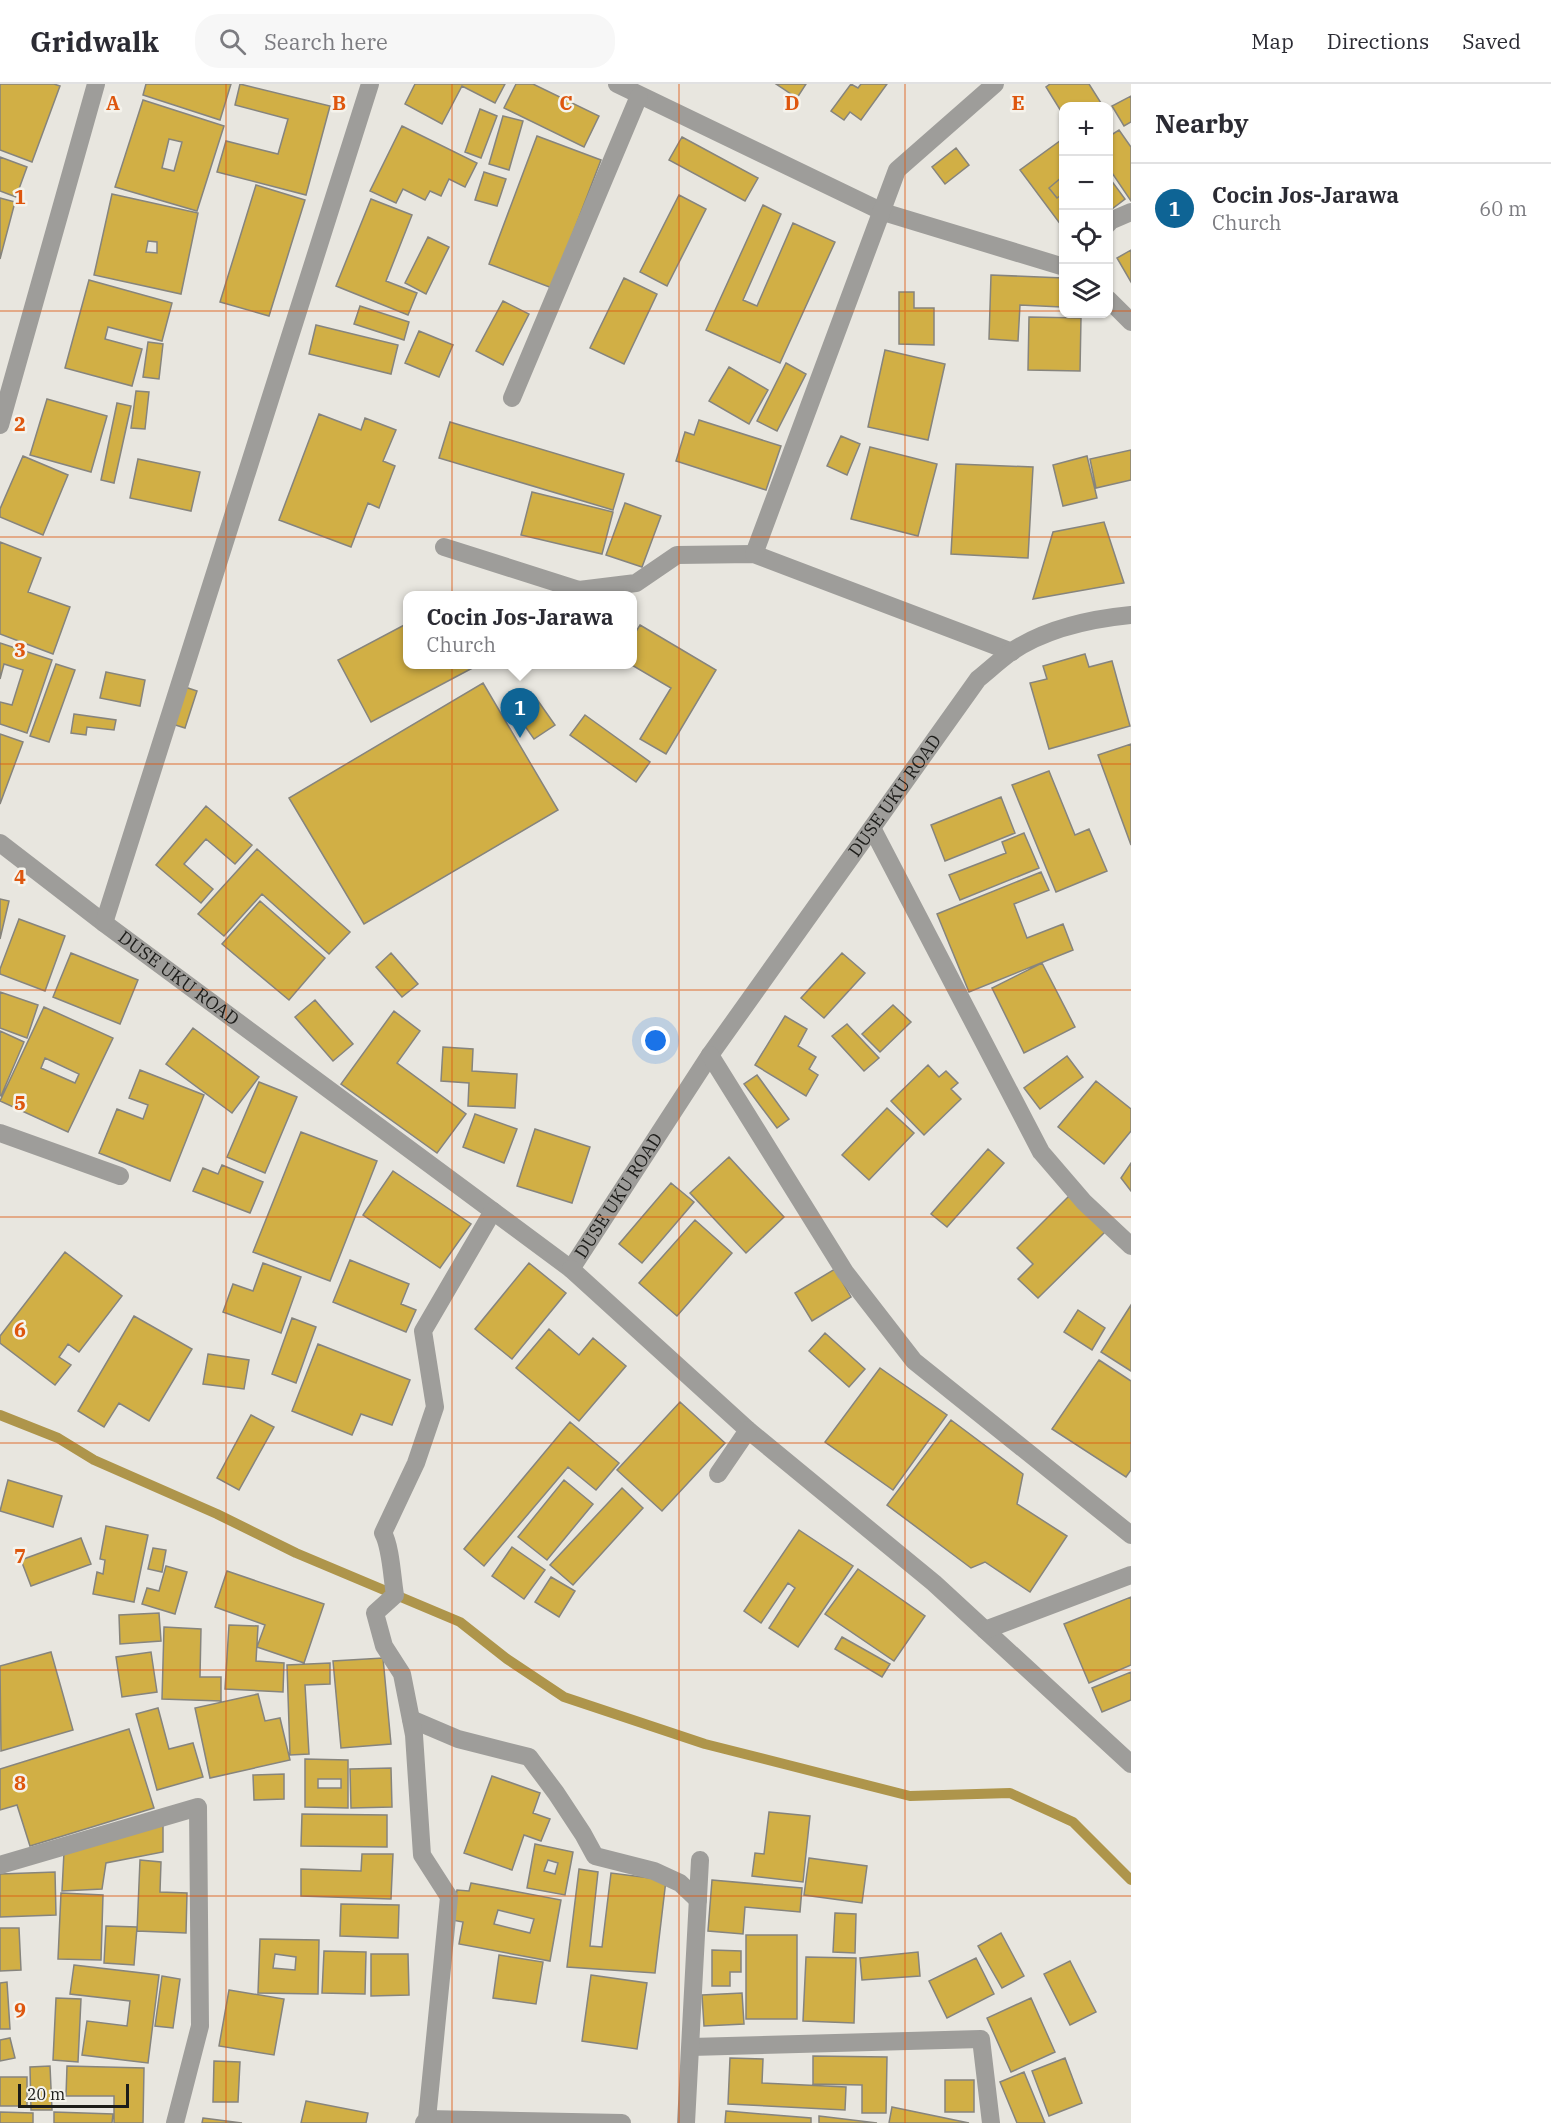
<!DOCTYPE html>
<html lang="en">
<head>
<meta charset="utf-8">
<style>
  :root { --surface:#fff; --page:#f7f7f7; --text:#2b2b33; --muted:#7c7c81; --line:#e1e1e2; --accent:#0e6495 }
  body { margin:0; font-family:"IBM Plex Serif",serif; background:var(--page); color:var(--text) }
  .controls { position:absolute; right:18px; top:18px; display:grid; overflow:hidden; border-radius:12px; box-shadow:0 2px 4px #0004 }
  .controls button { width:54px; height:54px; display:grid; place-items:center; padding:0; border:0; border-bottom:2px solid var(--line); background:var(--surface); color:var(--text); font:30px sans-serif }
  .scale { position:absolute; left:18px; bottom:15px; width:111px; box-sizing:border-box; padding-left:6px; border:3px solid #1c1c19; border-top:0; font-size:16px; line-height:21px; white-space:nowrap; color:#1c1c19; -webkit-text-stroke:4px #f5f3ec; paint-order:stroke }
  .you { position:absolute; left:656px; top:957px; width:21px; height:21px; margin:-15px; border:4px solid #fff; border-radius:50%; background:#1a73e8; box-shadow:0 0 0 9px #1a73e833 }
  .badge { display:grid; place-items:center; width:39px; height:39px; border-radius:50%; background:var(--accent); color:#fff; font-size:20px; font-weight:700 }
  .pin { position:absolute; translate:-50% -50px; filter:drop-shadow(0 2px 3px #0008) }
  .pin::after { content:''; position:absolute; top:32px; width:21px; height:18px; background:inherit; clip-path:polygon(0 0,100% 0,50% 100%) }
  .popup { position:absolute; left:403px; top:507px; width:234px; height:78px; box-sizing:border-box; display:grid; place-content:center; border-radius:12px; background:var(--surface); filter:drop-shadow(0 2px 4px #0005); font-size:20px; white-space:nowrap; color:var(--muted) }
  .popup b { font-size:22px; color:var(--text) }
  .popup::after { content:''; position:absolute; left:50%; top:100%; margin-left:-12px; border:12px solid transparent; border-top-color:var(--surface) }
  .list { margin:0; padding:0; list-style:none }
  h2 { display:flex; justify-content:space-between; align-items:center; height:78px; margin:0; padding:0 24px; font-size:26px }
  h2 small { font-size:20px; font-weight:400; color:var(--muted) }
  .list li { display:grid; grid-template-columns:39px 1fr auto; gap:18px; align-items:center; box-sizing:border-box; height:90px; padding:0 24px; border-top:2px solid var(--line) }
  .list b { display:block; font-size:22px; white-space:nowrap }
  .list p { margin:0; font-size:20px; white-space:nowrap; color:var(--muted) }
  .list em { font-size:20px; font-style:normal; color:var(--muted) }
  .icon { flex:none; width:33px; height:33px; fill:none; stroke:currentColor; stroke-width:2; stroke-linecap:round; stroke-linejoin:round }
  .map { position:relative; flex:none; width:1131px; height:2039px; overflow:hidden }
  header { display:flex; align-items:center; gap:36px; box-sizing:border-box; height:84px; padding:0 30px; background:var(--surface); border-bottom:2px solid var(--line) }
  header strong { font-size:28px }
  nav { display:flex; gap:33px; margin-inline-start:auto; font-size:21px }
  .search { width:420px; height:54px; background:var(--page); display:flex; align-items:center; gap:15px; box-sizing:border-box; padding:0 21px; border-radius:24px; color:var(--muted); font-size:22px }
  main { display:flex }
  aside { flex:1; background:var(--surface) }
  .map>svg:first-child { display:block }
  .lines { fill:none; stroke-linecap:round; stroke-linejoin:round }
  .stream { stroke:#ae954b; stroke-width:10 }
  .building { fill:#d1af45; stroke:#86847d; stroke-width:1.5; fill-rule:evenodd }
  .minor { stroke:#9e9d9a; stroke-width:18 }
  .grid { fill:none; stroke:#de560d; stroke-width:1.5; stroke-opacity:0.55 }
  .labels { text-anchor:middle; stroke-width:5; stroke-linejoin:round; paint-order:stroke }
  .street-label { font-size:18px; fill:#1c1c19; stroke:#f5f3ec }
  .grid-label { font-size:20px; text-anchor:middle; font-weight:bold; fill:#de560d; stroke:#f5f3ec; stroke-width:5; stroke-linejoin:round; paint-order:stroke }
</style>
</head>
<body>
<header>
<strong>Gridwalk</strong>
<div class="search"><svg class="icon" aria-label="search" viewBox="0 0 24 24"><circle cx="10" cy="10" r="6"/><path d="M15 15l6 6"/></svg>Search here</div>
<nav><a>Map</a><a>Directions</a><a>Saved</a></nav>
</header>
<main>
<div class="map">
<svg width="1131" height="2039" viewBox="0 0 1131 2039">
  <rect width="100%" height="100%" fill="#e8e6df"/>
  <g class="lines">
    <!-- stream -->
    <path class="stream" d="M0,1331L58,1354L94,1376L217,1430L296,1469L460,1538L507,1575L564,1613L705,1660L910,1712L1010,1709L1073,1738L1131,1796"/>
  </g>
  <!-- building -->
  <path class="building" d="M0,0H54L60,2L32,78L0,66Z
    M146,0H231L220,36L143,11Z
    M240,0L330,22L306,111L217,88L226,57L278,70L288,35L235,21Z
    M415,0H505L495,19L462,2L442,40L405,20Z
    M516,0H533L599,32L584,63L504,24Z
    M776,0H806L797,14Z
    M851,0L858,4L861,0H887L861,36L850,28L844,36L831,27Z
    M1050,0H1089L1101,19L1096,22H1064V32L1046,3Z
    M1131,12V38L1124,42L1112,22Z
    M143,16L224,42L197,127L115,103ZM169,55L182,58L174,87L162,84Z
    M480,25L497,32L481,74L465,68Z
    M503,32L523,37L509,86L489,80Z
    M402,42L477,79L465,103L449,95L441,112L430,107L425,116L403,105L396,119L370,107Z
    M1119,46L1131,63V117L1108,83V53Z
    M537,52L601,76L552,204L489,180Z
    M682,53L758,94L745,117L669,76Z
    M1064,54V95L1062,93L1049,104L1057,114L1064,109V145L1020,86Z
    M956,64L969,81L945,100L932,83Z
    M0,73L27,83L16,113L0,107Z
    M484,88L506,95L497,122L475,116Z
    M1108,92L1125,115L1108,128Z
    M1062,93L1064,109L1057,114L1049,104Z
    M256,101L305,116L269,232L220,218Z
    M112,110L198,129L181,210L94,191ZM148,157L157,158V169L146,168Z
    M679,111L706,125L667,202L640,188Z
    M0,114L15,118L0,175Z
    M371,115L412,131L386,197L417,209L408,231L336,202Z
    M763,121L781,130L743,216L757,222L793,139L835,158L780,279L706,246Z
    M428,153L449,163L426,210L405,199Z
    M1131,166V198L1117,174Z
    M991,191L1063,194L1061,223L1020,221L1018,257L989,255Z
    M624,194L657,210L624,280L590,264Z
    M89,196L172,219L162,257L108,243L105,255L142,265L132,302L65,284Z
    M899,208H914V224H934V261L899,260Z
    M503,217L529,230L503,281L476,267Z
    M360,222L409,238L404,256L354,240Z
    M1029,233L1081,234L1080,287L1028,286Z
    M316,241L398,261L391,290L309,270Z
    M419,247L453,261L439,293L405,279Z
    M148,258L163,260L159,295L143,293Z
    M885,266L945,280L928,356L868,343Z
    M786,279L806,290L777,347L757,337Z
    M729,283L768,306L749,340L709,317Z
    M136,307L149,308L145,345L131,344Z
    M47,315L107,332L91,388L30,371Z
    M117,319L131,322L114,399L101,396Z
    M319,330L361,346L365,334L396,346L383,377L395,382L379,424L368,419L351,463L279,436Z
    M699,336L781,362L766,406L676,377L685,348L694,351Z
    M450,338L624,390L613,426L439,374Z
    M841,352L860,360L847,391L827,382Z
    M870,363L937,380L918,452L851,435Z
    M1131,366V396L1096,404L1090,375Z
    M23,372L68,391L43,451L0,433V425Z
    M1087,372L1097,414L1063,422L1053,381Z
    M138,375L200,388L191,427L130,414Z
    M956,380L1033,383L1028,474L951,470Z
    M532,408L613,428L602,470L521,451Z
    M625,419L661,432L642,483L606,471Z
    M1104,438L1124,499L1033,515L1053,448Z
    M0,458L41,474L28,508L70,523L53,570L0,550Z
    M408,539V580H480L371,638L338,576Z
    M640,541L716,586L666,670L640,655L671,604L630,580H632V554Z
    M0,559L52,576L27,649L0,640V618L12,621L23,586L4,580L0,595Z
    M1085,570L1089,583L1112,577L1130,642L1049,665L1030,599L1047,595L1043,582Z
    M56,580L75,586L49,658L30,652Z
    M106,588L145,596L140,622L100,614Z
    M483,599L558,726L364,840L289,714Z
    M182,602L197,607L185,644L169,639Z
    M536,614L555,641L534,655L515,628Z
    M74,630L116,636L114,646L87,643L86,651L71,649Z
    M585,631L650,678L636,698L570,651Z
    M0,650L23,658L0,720Z
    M1131,660V761L1098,671Z
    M1049,687L1075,751L1089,745L1107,787L1056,808L1012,701Z
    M1001,713L1015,749L945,777L931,741Z
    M206,722L252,761L235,780L206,755L184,780L213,805L201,819L156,781Z
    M1024,749L1039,784L960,816L949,791L1006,769L1002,758Z
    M257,765L350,848L329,870L262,810L224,852L198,830Z
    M1041,788L1049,806L1014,820L1027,854L1063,840L1073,866L969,908L937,830Z
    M0,815L9,817L0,855Z
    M260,817L325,874L289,916L222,860Z
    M19,835L65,852L45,907L0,890V885Z
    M71,869L138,896L120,940L53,913Z
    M391,869L418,900L402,913L376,883Z
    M842,869L865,889L824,934L801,914Z
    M1042,879L1075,943L1024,969L992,904Z
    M0,908L38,921L27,954L0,944Z
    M315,916L353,960L333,977L295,933Z
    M893,921L911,938L880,968L862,950Z
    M44,923L113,954L68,1048L0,1017ZM45,974L79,990L75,999L41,984Z
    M394,927L420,947L397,979L466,1030L437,1069L341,1000Z
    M785,932L807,945L798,962L816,973L809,985L818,991L806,1012L755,981Z
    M847,940L879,974L864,987L832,952Z
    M193,944L259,993L232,1029L166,980Z
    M0,947L24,958L1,1012L0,1011Z
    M443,963L473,965L472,987L517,990L515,1024L468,1022L469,999L441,997Z
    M1067,972L1083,993L1040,1025L1024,1004Z
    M928,981L939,993L946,987L958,999L951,1005L961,1015L924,1051L891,1017Z
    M140,986L204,1011L170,1097L99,1069L117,1025L143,1035L148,1021L129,1014Z
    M757,991L789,1035L777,1044L744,1000Z
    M1096,997L1131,1025V1047L1104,1080L1058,1043Z
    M259,998L297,1013L265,1089L227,1073Z
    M887,1024L914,1049L869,1096L842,1071Z
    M475,1030L517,1045L504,1079L463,1063Z
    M535,1045L590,1063L572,1119L517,1102Z
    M301,1048L377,1077L330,1197L253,1168Z
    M988,1065L1004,1079L947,1143L931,1130Z
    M729,1073L784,1133L746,1169L690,1109Z
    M1131,1079V1107L1121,1094Z
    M222,1081L263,1098L250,1129L193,1107L203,1084L218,1090Z
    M393,1087L471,1140L440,1184L363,1131Z
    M671,1099L694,1118L642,1179L619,1160Z
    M1069,1112L1105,1148L1038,1214L1018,1195L1033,1180L1017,1164Z
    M695,1136L732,1169L677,1232L639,1199Z
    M65,1168L122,1212L79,1268L68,1260L59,1273L71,1281L55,1301L0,1259V1252Z
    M350,1176L409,1200L401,1220L416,1226L406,1248L333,1218Z
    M263,1179L301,1193L281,1249L223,1228L233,1200L253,1207Z
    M529,1179L566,1209L512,1275L475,1245Z
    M835,1185L851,1213L812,1237L795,1209Z
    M1131,1221V1287L1101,1268Z
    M1078,1226L1105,1244L1092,1266L1064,1248Z
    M134,1232L192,1265L149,1337L119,1319L104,1343L78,1327Z
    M292,1234L316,1243L296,1299L272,1290Z
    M549,1245L579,1271L593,1254L626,1282L579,1337L516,1284Z
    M825,1249L865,1285L849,1303L809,1267Z
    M318,1260L410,1296L392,1341L361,1330L352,1351L292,1327Z
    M208,1270L249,1276L244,1305L203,1300Z
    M1099,1276L1131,1297V1386L1126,1393L1052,1345Z
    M880,1284L947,1331L893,1406L825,1358Z
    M680,1318L725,1359L662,1427L617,1386Z
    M251,1331L274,1343L239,1406L217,1394Z
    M951,1336L1023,1390L1017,1420L1067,1452L1030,1508L985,1478L971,1484L887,1421Z
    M570,1338L619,1379L596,1406L568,1383L484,1482L464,1465Z
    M8,1396L62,1412L53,1443L0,1427Z
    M564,1396L593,1420L547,1476L518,1453Z
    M622,1404L643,1424L573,1501L550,1481Z
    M106,1442L148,1451L134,1518L93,1510L97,1488L103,1490L105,1476L100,1475Z
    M799,1446L853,1482L798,1563L769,1544L795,1504L788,1499L761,1539L744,1527Z
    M81,1454L91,1480L31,1502L21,1476Z
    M512,1463L545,1486L524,1515L492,1492Z
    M153,1464L166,1466L162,1488L148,1485Z
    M166,1482L187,1488L175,1530L142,1520L147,1504L159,1507Z
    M858,1485L925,1532L894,1577L825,1530Z
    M227,1487L324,1520L304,1579L257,1563L265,1541L215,1523Z
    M551,1493L575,1507L559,1533L535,1518Z
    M1131,1513V1581L1089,1599L1064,1540Z
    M159,1529L161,1557L120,1560L119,1531Z
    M229,1541L258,1542L256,1577L284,1579L283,1608L225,1605Z
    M164,1543L201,1545L200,1593H221V1617L162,1615Z
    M842,1553L890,1580L882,1593L835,1565Z
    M51,1568L73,1646L1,1667L0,1582Z
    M151,1568L157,1608L122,1613L116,1573Z
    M383,1574L391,1660L341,1664L333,1577Z
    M330,1579V1600L305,1601L309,1670L290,1671L287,1581Z
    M1131,1588V1616L1102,1628L1092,1604Z
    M258,1610L265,1637L280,1634L290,1676L210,1694L195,1624Z
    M158,1624L169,1665L193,1659L203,1693L157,1706L136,1630Z
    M129,1645L154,1724L30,1762L17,1721L0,1726V1685Z
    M305,1675L348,1676V1724L305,1723ZM318,1695H341V1704H318Z
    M391,1684L392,1723L351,1724L350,1685Z
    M284,1690V1715L254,1716L253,1691Z
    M492,1692L540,1709L533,1729L550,1735L541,1757L524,1751L512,1786L464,1769Z
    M769,1728L810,1732L803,1798L752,1792L755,1769L764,1770Z
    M302,1730L387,1731V1763L301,1762Z
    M163,1737V1768L106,1779L102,1805L62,1807L64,1768Z
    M535,1760L573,1768L565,1811L527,1804ZM548,1776L558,1779L555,1790L544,1787Z
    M362,1770H393L391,1815L301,1812V1785L361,1787Z
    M809,1774L867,1782L862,1819L804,1811Z
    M140,1776L161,1778L160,1808L187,1809L186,1849L137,1847Z
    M579,1785L598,1788L590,1862L602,1863L611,1789L666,1796L655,1889L567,1883Z
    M55,1788L56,1831L0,1833V1790Z
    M712,1796L802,1804L800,1828L745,1823L743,1850L708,1847Z
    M471,1799L561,1816L550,1877L459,1860L463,1838L452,1836L457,1806L469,1807ZM498,1826L534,1835L530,1849L494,1840Z
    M61,1809L103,1811L101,1876L58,1875Z
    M341,1820L399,1821L398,1854L340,1852Z
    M835,1829L856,1830L855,1869L833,1868Z
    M106,1842L137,1843L134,1881L104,1879Z
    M0,1844H19L21,1886L0,1887Z
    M1001,1849L1024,1892L1002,1904L978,1862Z
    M746,1851H797V1935H746Z
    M260,1855L319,1856L318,1910L258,1909ZM275,1870L296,1873L295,1886L273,1884Z
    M712,1866L741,1867V1888H730V1902H712Z
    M324,1867L366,1868L365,1910L322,1909Z
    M918,1868L920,1892L862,1896L860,1874Z
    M371,1870H408L409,1911L371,1912Z
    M499,1871L543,1878L536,1920L493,1914Z
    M806,1873L856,1874L854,1939L803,1937Z
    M976,1874L994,1910L947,1934L929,1897Z
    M1070,1877L1096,1928L1070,1941L1044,1890Z
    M74,1881L159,1891L148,1979L82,1971L87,1937L127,1942L130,1917L70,1910Z
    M591,1891L647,1899L637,1965L582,1957Z
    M162,1892L180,1895L173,1944L155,1942Z
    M7,1898L10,1945H0V1899Z
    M229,1906L284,1915L274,1971L219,1962Z
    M742,1909L744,1940L704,1942L702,1911Z
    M56,1914L81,1915L78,1978L53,1976Z
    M1031,1914L1055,1968L1011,1988L987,1934Z
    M10,1954L15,1974L0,1977V1956Z
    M813,1972L887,1973L886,2029H862V2001L813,2000Z
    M730,1974L763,1975L762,1999L846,2003L845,2026L728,2020Z
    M1065,1974L1082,2019L1049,2032L1032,1987Z
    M214,1977L240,1978L238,2018H213Z
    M50,1982L52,2026H31L30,1983Z
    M67,1982L144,1984L143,2039H114V2012H66Z
    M1024,1988L1045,2039H1017L1000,1998Z
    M0,1993H27V2022H0Z
    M945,1996H974V2028H945Z
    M306,2017L368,2029L366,2039H301Z
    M892,2023L969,2039H889Z
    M726,2027L811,2034V2039H725Z
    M0,2028L33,2029V2039H0Z
    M54,2028L113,2030L112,2039H54Z
    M819,2032L877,2039H819Z
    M203,2034L242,2039H202Z"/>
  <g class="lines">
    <!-- minor -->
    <g class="minor">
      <path d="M617,0L883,128L1064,183"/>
      <path d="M1108,140L1110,137L1131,128"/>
      <path d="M1108,215L1131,238"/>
      <path d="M512,314L639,12"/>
      <path d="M0,341L96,0"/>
      <path d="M444,463L579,506L636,499L677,471L754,470L1012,568"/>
      <path d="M754,470L897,86L995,0"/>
      <path d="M872,744L1041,1068L1084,1118L1131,1162"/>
      <path id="s1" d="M0,759L104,839L571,1185L710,971L978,595C989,586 1000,576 1011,568C1045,545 1090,535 1131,531"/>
      <path d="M104,839L370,0"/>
      <path d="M710,971L845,1188L914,1277L1131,1451"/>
      <path d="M0,1049L120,1092"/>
      <path d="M571,1185L748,1346L934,1499L1131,1680"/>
      <path d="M718,1390L748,1346"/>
      <path d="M985,1546L1131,1491"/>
      <path d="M411,1635L458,1655L529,1673L556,1709L583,1750L595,1772L654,1787L680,1799L698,1816"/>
      <path d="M0,1781L198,1723L200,1942L175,2039"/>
      <path d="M691,1963L981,1955L991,2039"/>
      <path d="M427,2035L622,2039"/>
      <path d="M424,2039L427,2035L449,1813L422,1771L414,1651L402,1590L384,1562L375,1529L395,1511C392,1494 391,1463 383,1449L416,1379L435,1323L423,1247L493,1127"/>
      <path d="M686,2039L700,1776"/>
    </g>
  </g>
  <!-- grid -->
  <path class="grid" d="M226,0V2039M452,0V2039M679,0V2039M905,0V2039M0,227H1064M1108,227H1131M0,453H1131M0,680H1131M0,906H1131M0,1133H1131M0,1359H1131M0,1586H1131M0,1812H1131"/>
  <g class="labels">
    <!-- street labels -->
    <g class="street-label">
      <text dy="6" stroke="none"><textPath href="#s1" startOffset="1286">DUSE UKU ROAD</textPath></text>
      <text dy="6" stroke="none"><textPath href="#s1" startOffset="224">DUSE UKU ROAD</textPath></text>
      <text dy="6" stroke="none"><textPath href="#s1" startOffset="800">DUSE UKU ROAD</textPath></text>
    </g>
  </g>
  <g class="grid-label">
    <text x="113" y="26">A</text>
    <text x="339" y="26">B</text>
    <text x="566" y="26">C</text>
    <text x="792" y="26">D</text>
    <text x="1018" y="26">E</text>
    <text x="20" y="120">1</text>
    <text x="20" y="347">2</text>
    <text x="20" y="573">3</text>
    <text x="20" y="800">4</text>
    <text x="20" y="1026">5</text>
    <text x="20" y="1253">6</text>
    <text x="20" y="1479">7</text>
    <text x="20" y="1706">8</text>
    <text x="20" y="1933">9</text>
  </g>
</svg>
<div class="controls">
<button>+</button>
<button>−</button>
<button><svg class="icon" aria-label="locate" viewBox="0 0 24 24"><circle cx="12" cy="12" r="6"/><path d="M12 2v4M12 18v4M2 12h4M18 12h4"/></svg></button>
<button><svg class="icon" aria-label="layers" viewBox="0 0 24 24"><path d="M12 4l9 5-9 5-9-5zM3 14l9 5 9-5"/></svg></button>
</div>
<div class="scale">20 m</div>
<div class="you"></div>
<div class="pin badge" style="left:520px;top:654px">1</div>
<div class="popup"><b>Cocin Jos-Jarawa</b>Church</div>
</div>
<aside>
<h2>Nearby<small></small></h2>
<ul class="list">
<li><span class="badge">1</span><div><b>Cocin Jos-Jarawa</b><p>Church</p></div><em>60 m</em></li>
</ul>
</aside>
</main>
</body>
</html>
